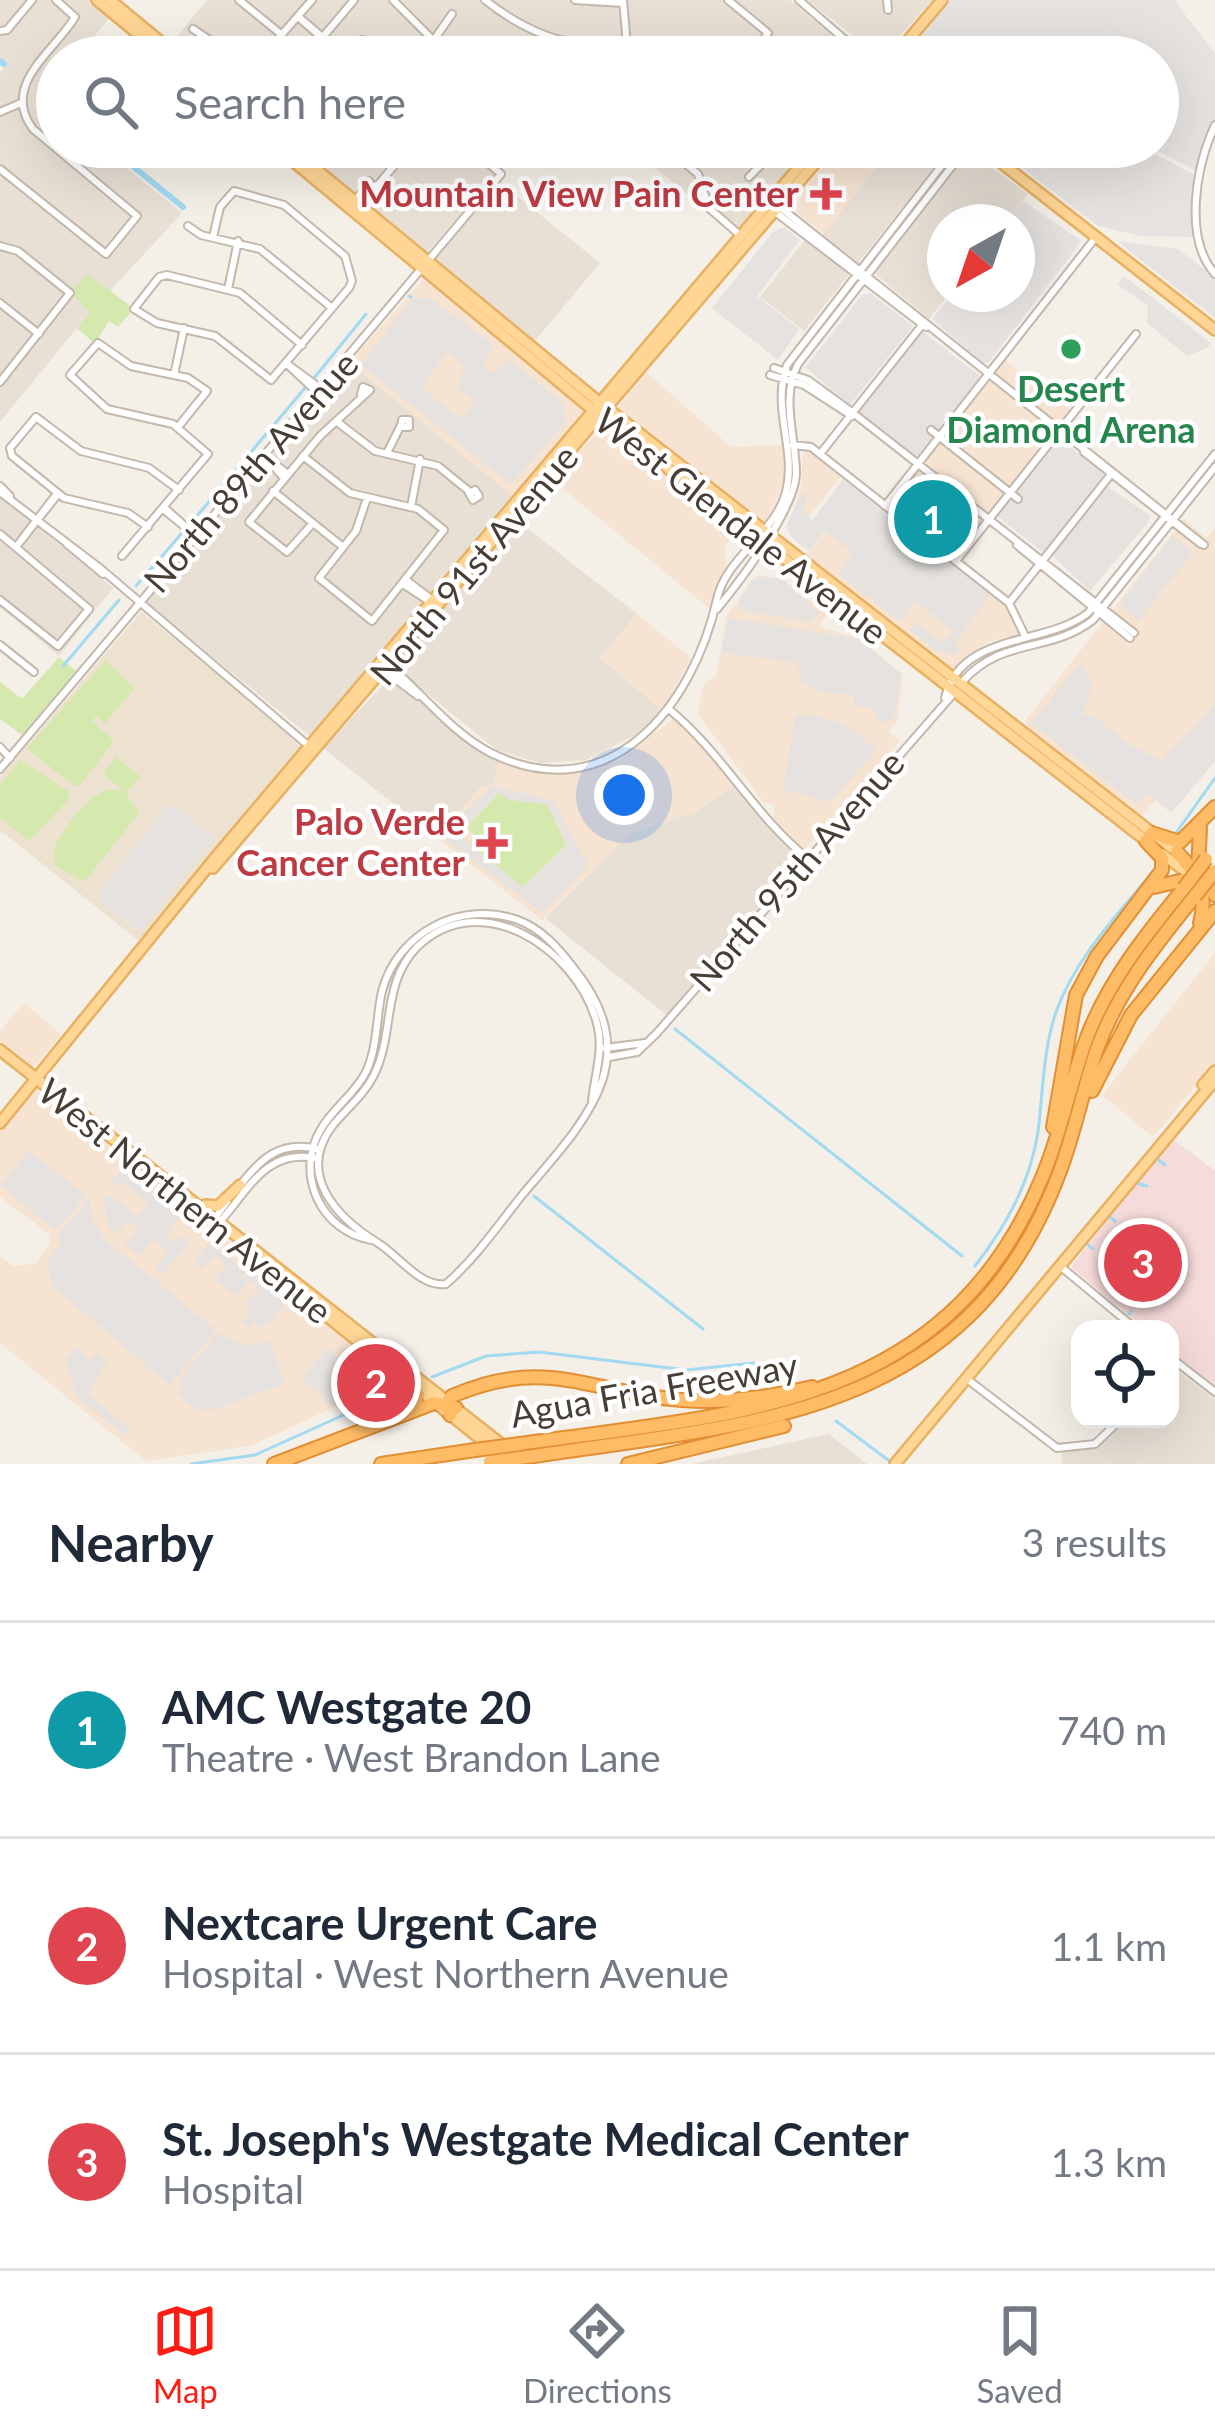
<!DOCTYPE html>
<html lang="en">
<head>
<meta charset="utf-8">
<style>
  :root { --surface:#fff; --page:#f6f6f7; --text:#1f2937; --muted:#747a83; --line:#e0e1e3; --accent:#ff1d13 }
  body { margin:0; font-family:Lato,sans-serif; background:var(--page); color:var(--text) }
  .controls { position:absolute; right:36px; bottom:36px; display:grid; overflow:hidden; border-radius:24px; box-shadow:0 12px 48px #0002 }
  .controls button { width:108px; height:108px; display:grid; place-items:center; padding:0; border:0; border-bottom:3px solid var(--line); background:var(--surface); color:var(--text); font:60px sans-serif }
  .compass { position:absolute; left:927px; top:204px; width:108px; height:108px; border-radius:50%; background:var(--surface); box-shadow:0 12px 48px #0002; rotate:220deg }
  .you { position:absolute; left:624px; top:795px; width:42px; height:42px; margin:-30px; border:9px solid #fff; border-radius:50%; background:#1a73e8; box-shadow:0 0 0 18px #1a73e833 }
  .badge { display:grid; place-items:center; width:78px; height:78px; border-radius:50%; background:var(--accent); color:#fff; font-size:39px; font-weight:700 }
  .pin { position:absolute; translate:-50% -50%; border:6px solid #fff; box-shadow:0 3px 12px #0006 }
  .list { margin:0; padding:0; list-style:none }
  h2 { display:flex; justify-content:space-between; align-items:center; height:156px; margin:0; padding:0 48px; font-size:51px }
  h2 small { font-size:39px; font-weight:400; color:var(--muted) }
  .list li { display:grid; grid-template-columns:78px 1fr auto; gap:36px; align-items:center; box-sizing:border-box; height:216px; padding:0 48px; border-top:3px solid var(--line) }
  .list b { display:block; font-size:45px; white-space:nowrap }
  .list p { margin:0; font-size:39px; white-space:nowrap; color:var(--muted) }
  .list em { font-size:39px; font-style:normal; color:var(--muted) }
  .icon { flex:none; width:66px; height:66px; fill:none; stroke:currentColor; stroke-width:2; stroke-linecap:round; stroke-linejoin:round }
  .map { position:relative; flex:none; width:1215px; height:1464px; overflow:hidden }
  .search { position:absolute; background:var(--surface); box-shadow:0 12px 48px #0002; left:36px; right:36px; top:36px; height:132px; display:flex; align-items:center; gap:30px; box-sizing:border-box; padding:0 42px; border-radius:66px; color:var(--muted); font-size:45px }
  .sheet { height:804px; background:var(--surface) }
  nav { display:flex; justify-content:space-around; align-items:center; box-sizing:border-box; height:168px; border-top:3px solid var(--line); background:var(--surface); font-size:33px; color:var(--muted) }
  nav a { display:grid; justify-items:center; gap:6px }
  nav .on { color:var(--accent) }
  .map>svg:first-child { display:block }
  .residential { fill:#e8e0d5 }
  .commercial { fill:#f6e3d2 }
  .education { fill:#ede2d0 }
  .medical { fill:#f5dbda }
  .green { fill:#d5e9af }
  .parking { fill:#e5e2df; fill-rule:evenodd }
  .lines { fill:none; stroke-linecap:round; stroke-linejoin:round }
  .stream { stroke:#a2daf2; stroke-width:3 }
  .canal { stroke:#a2daf2; stroke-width:6 }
  .minor-casing { stroke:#c3b8ac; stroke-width:10 }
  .major-casing { stroke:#e7b162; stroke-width:14 }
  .highway-casing { stroke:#e28f33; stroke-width:16 }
  .minor { stroke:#fff; stroke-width:6 }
  .major { stroke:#ffd695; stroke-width:9 }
  .highway { stroke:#ffbc67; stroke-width:12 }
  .highway-bridge-casing { stroke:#e28f33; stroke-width:16; stroke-linecap:butt }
  .highway-bridge { stroke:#ffbc67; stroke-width:12 }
  .health-dot { fill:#e0444e; stroke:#fff; stroke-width:4.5 }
  .leisure-dot { fill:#2e9e5b; stroke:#fff; stroke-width:4.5 }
  .labels { text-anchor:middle; stroke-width:9; stroke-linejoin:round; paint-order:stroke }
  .health-label { font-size:36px; font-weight:bold; fill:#be3a42; stroke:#fff; text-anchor:end }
  .leisure-label { font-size:36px; font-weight:bold; fill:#27864d; stroke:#fff }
  .street-label { font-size:36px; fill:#473f36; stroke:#fff }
</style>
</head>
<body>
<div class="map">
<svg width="1215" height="1464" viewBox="0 0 1215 1464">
  <rect width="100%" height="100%" fill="#f4efe7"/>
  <!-- residential -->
  <path class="residential" d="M0,0H91L111,16L77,57H57V81L40,101L57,115V147H101L182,213L109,292L76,288L70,293L90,312L0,422V72L7,63L0,57Z
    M207,0H349L302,57H185L170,45Z
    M359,0H790L857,57H312Z
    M807,0H932L881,57Z
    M294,147H522L425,254Z
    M630,147H810L737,236Z
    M892,147H950L804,331L760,297L805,240L814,246Z
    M970,152L1028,194L1006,222H945L949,294L929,319L873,272Z
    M498,181L600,263L533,343L434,260Z
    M349,362L515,498L311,737L146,603Z
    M0,496L113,588L59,656L0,607Z
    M519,522L637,614L600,658L663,711L637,734L586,760L540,763L497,750L397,669L412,644Z
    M390,678L499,762L492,785L481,787L436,837L323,748Z
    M734,786L800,861L669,1017L545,918L631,833L693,813Z
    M1170,1366L1215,1399V1464H1061L1063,1452L1095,1447L1124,1419H1170Z
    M829,1434L867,1464H691Z"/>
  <!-- commercial -->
  <path class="commercial" d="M839,147L874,170L824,234L796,212L802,192Z
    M426,277L583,410L515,498L349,362Z
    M1005,360L1071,411L952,560L1012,608L1021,634L988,642L951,671L805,557L826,531L853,551Z
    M644,370L731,447L782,445L784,482L766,522L744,511L618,408Z
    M604,426L738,530L725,546L726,570L710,609L551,479Z
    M808,450L841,476L809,517L794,510L802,484V456Z
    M1184,519L1206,538L1215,528V761L1171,813L1155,800L1141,818L1027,728L1026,720Z
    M759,575L784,580L828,614L818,626L860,639L903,675L897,721L888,731L900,741L804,850L772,821L775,805L764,803L698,714L703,686L716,676L727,615Z
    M637,614L691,658L663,711L600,658Z
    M673,719L716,757L734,786L693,813L631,833L542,920L436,837L481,787L492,784L499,762L546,773L590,771L621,759Z
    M1215,953V1063L1153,1137L1102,1095Z
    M24,1003L62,1035L33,1067L0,1041V1031Z
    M36,1088L376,1359L392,1380L250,1446L146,1461L0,1343V1256L13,1266L36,1263L50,1243L48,1233L0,1197V1127Z"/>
  <!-- education -->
  <path class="education" d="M141,612L268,713L301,748L139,941L0,830V777Z"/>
  <!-- medical -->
  <path class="medical" d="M1171,1138L1215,1171V1388L1170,1350V1329H1145L1071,1267Z"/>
  <!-- green -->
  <path class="green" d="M88,274L129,305L131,312L118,327L109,321L95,344L77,328L90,312L70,293Z
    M59,657L76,671L22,735L0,719V682L22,699Z
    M106,660L134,689L105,724L96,716L92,721L114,741L81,784L74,786L27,748Z
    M116,757L140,776L126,793L139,813L84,882L55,865L54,847C69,824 92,782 123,791L103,773Z
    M20,760L68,791L69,799L29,841L0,818V785Z
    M499,793L549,806L566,845L523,887L469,844L473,834L467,827Z"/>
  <!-- parking -->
  <path class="parking" d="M950,0H1174L1215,54V119L1200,173L1150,147H1158V57H906Z
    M995,147H1141L1199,177L1194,237L1141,236L1098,226Z
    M1023,201L1080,240L1079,245L989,362L982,363L932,319L952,294H1017V222H1007Z
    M784,227L800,240L757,296L799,329L778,360L712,308L773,232Z
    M1117,241L1178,249L1215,278V318Z
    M1124,276L1211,343L1207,348L1187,356L1147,323L1148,306L1117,284Z
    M870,293L913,326L849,406L806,367L862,295Z
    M430,298L494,345L483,366L494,373L510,359L564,405L565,424L511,484L361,365L412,299ZM448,352L465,366L457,387L475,402L461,419L425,391L424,382Z
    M922,331L981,377L917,458L858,412Z
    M1059,438L1103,473V478L1044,553L997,516Z
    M843,479L990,594L955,643L960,648L955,655L936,650L910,631L916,623L942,643L954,632L914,600L901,622L838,574L853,552L825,531L809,551L793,539L786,527L801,493L807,495L803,509L812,521Z
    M1107,486L1149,515V521L1090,591L1052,555Z
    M1172,536L1193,552L1138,621L1120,604Z
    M762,577L782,579L820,613L810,622L740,610L738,602L751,581Z
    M729,618L858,639L901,674L894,719L879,723L874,709L855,705L854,695L819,692L801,682L798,663L721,652Z
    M1080,664L1092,683L1083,715L1096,717L1126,743L1162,761L1215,704V761L1172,812L1149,794L1136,804L1031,723Z
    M812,715L848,725L876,750L831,802L783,790L796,716Z
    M492,786L553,800L588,865L543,913L440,836ZM499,793L509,800L546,804L564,835L566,846L523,887L464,840L467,826Z
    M169,804L212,835L211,842L142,929H136L100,902V891Z
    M29,1151L86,1195L56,1231L0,1185Z
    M124,1170L179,1217L166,1234L175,1242L182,1235L190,1242L163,1274L154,1269L168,1251L153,1239L139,1256L125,1245L139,1228L128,1220L116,1234L108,1226L104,1198L110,1194L138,1217L148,1204L122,1181L116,1187L109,1181Z
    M90,1197L91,1217L103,1238L216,1330L170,1385L52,1286L48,1262L61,1242L58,1234Z
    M209,1243L245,1270L243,1279L256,1275L287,1301L272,1321L259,1328L255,1321L249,1328L242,1322L251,1312L245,1303L260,1289L249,1281L237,1295L232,1293L215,1279L227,1265L215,1255L202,1269L194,1262Z
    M218,1333L245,1346L269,1341L285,1384L208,1411L191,1406L177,1394L183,1387L180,1378Z
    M78,1347L89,1361L97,1353L107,1361L88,1394L129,1428L124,1435L77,1396L66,1361Z
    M327,1348L367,1381L366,1391L333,1406L301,1379Z"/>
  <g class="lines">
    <!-- stream -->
    <path class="stream" d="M409,296L411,297
      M314,378L366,314
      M191,523L305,388
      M136,586L182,533
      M63,666L119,600
      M1173,837L1215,778
      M675,1029L962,1256
      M1156,1158L1165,1165
      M1136,1183L1147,1186
      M534,1196L703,1329
      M1110,1217L1115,1221
      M1087,1244L1093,1249
      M975,1266C1006,1226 1030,1183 1038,1132C1043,1093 1043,1050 1056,1012C1076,956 1120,912 1157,867
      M1129,1314L1131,1311
      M432,1377L486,1356L539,1352L686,1370L754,1363L788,1384
      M836,1421L892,1463
      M191,1464L255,1455L401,1389"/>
    <!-- canal -->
    <path class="canal" d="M0,61L4,64
      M45,98L57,108
      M109,147L183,207"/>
    <defs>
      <path id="minor" d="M239,0L282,35
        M393,0L435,42
        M485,0C514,23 549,41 586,45C635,51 689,26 732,57
        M575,0L623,3
        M623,0L628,57
        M728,0L768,33L750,57
        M799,0L865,57
        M887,0L888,10
        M299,17L346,57
        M299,18L343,56
        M193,29L235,57
        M0,31L7,30L32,0
        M347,56L362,40L384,57
        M262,57L312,0
        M306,57L354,0
        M422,57L452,14
        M0,112L21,103
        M1215,125C1196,166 1183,238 1215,274
        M665,147L698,174L709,208L741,236
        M0,169L106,254L137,216L33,129C0,85 54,52 75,17L56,0
        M749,177L778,147
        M364,190L379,184L409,147
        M355,202L369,181
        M776,204L1204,545
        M774,211L926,327
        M188,226L201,235L260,249L332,308
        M213,237L220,207L234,191L284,205L345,256L352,281L349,288L271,380L215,336L157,323L134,309L159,277L167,275L240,293L302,345
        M0,246L18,251L70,293L0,382
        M228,289L238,241
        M0,303L39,334
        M286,363L321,389
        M286,363L318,393
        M774,368L808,380L853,413L1134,633
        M174,375L184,328
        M770,375L804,385L852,416
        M402,420H409V427H402Z
        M336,421L375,451L438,466L470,492
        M931,430L1018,499
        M793,445L811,447L1009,603L1025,636
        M1084,452L1201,544
        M387,453L401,425
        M820,454L922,325
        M303,456L350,493L418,509L444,530L372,621L319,578L356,531L367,498
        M265,457L288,474
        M265,457L284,478
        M0,486L10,496
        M475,490L479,496L473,500L469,493Z
        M273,491L343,547
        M0,492L101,569L310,747
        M885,506L1096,237
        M411,507L420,459
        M163,509L196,536
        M167,510L196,536
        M313,523L287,552L249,522L320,436L370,390L363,387L361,394
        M148,527L128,513L64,498L12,456L10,448L36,417L81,451L149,468L179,490
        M0,534L89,609L58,646L0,600
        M67,544L103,574
        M1017,545L1130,638
        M16,547L58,494
        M16,547L55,496
        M122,556L208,454L173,424L107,409L70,375L98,343L131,366L188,378L207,391L178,427
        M956,561L1136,334
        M406,580L431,599
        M403,584L429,601
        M1009,603L1112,473
        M717,609C740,581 795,509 796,474C796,435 780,400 798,364L967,147
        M0,645L34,672
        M387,664C422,692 450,732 491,753C611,812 694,704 717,599C726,557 775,534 786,492C797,449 771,409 787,365L956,147
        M381,668L418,696
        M962,682C1003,636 1049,654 1093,620L1215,467
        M945,698C960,632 1046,646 1088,613L1215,454
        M670,710C723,754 753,814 807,858
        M0,747L10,758
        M0,769L501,174L469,147
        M605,1048L645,1043
        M609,1057L637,1052L656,1034L954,693
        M239,1187C260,1159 280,1140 317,1149
        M211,1223L227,1202
        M215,1227C245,1197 263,1148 314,1158
        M372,1240C321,1232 294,1174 321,1129C333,1108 355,1094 366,1072C378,1046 376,1018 382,991C398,932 461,900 518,920C542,929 558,948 573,967C648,1059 586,1120 523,1194C499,1224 475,1259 446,1284C421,1288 399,1256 378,1243C337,1218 295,1174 333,1125C347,1108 364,1095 374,1075C395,1033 381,984 417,947C481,885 575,949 596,1020C605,1049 595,1072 592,1101
        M1060,1266L1136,1329
        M1170,1357L1215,1392
        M967,1379L1057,1448L1095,1444L1121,1419"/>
      <path id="major" d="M97,0L166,57
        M110,0L179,57
        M894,57L942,0
        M276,147L587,405L1149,843
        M289,147L594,398L1178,853
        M981,147L1215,330
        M1162,854L1192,876
        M213,868L829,147
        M0,1050L505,1447
        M1203,1085L1215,1071
        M0,1123L215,858L816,147
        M205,1205L218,1206L240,1185
        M282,1280L395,1371
        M418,1389L508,1461
        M895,1464L1215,1080"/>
      <path id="highway" d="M1200,828L1198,869L1215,895
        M1152,833L1180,842L1215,807
        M1177,852C1198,874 1208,893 1200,923
        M1154,887L1197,877
        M1092,1091L1131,1015L1215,911
        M1053,1127L1076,995L1097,956L1162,870V858L1146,841
        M392,1368L418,1395L409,1411
        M450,1415L446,1404L452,1396C548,1355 588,1393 682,1400C726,1404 770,1397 812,1387
        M520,1444C733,1413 944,1411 1041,1180C1062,1132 1070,1080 1089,1032C1111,978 1147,933 1184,888
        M534,1456C754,1423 969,1417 1060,1171C1075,1131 1083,1089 1097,1049C1118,991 1156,944 1195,896
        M274,1464L434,1403L456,1408
        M381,1464L475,1450
        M628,1464L784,1426"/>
    </defs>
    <!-- minor casing -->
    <use href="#minor" class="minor-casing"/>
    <!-- major casing -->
    <use href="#major" class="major-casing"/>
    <!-- highway casing -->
    <use href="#highway" class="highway-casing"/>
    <!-- minor -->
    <use href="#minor" class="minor"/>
    <!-- major -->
    <use href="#major" class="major"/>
    <!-- highway -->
    <use href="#highway" class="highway"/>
    <defs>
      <path id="highway-bridge" d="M1184,888L1206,859
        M1195,896L1215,871
        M475,1450L520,1444
        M490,1462L534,1456"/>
    </defs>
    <!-- highway-bridge casing -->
    <use href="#highway-bridge" class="highway-bridge-casing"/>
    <!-- highway-bridge -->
    <use href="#highway-bridge" class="highway-bridge"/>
  </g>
  <!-- markers -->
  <g class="health-dot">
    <path d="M820 176h12v12h12v12h-12v12h-12v-12h-12v-12h12z"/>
    <path d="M486 825h12v12h12v12h-12v12h-12v-12h-12v-12h12z"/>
  </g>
  <circle class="leisure-dot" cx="1071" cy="349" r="12"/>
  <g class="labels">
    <!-- health labels -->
    <g class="health-label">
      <text x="799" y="207">Mountain View Pain Center</text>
      <text x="465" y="835">Palo Verde<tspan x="465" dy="41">Cancer Center</tspan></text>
    </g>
    <!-- leisure labels -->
    <g class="leisure-label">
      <text x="1071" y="402">Desert<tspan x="1071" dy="41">Diamond Arena</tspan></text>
    </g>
    <!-- street labels -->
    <g class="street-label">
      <text transform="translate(251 472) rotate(-49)" y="13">North 89th Avenue</text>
      <text transform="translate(741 526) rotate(38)" y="13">West Glendale Avenue</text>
      <text transform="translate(474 565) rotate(-50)" y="13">North 91st Avenue</text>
      <text transform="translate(797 871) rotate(-49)" y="13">North 95th Avenue</text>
      <text transform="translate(185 1201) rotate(39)" y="13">West Northern Avenue</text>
      <text transform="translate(654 1390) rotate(-10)" y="13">Agua Fria Freeway</text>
    </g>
  </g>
</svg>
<div class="controls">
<button><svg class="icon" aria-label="locate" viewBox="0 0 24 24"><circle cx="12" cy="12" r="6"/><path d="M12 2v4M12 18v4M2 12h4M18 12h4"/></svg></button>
</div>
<svg class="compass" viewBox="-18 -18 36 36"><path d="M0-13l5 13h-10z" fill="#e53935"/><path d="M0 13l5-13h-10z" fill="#747a83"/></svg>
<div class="you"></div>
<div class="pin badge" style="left:933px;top:519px;background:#0f9aa8">1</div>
<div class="pin badge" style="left:376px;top:1383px;background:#e0444e">2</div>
<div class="pin badge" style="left:1143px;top:1263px;background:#e0444e">3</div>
<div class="search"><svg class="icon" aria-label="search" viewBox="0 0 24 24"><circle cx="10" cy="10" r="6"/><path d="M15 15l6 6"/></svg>Search here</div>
</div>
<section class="sheet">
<h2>Nearby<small>3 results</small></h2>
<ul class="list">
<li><span class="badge" style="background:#0f9aa8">1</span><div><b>AMC Westgate 20</b><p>Theatre · West Brandon Lane</p></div><em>740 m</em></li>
<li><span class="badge" style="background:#e0444e">2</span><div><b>Nextcare Urgent Care</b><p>Hospital · West Northern Avenue</p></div><em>1.1 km</em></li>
<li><span class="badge" style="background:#e0444e">3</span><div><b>St. Joseph's Westgate Medical Center</b><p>Hospital</p></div><em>1.3 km</em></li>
</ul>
</section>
<nav>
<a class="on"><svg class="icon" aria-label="map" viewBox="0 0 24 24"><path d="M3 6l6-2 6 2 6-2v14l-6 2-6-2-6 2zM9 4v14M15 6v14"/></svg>Map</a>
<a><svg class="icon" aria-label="directions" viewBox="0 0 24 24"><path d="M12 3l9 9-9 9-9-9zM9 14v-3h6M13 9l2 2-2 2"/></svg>Directions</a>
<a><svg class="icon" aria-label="saved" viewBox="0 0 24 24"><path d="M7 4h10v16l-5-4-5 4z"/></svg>Saved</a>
</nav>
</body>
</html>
